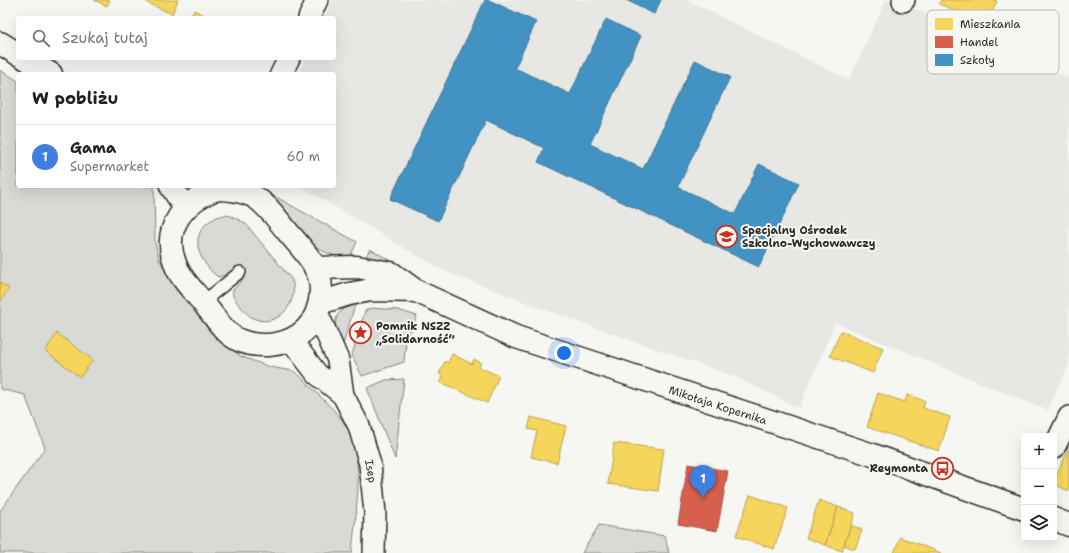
<!DOCTYPE html>
<html lang="pl">
<head>
<meta charset="utf-8">
<style>
  :root { --surface:#fff; --page:#f2f2f2; --text:#222; --muted:#767676; --line:#e0e0e0; --accent:#1a73e8 }
  body { margin:0; font-family:"Shantell Sans",sans-serif; background:var(--page); color:var(--text) }
  .controls { position:absolute; right:12px; bottom:12px; display:grid; overflow:hidden; border-radius:4px; box-shadow:0 4px 16px #0002 }
  .controls button { width:36px; height:36px; display:grid; place-items:center; padding:0; border:0; border-bottom:1px solid var(--line); background:var(--surface); color:var(--text); font:20px sans-serif }
  .you { position:absolute; left:564px; top:353px; width:14px; height:14px; margin:-10px; border:3px solid #fff; border-radius:50%; background:#1a73e8; box-shadow:0 0 0 6px #1a73e833 }
  .badge { display:grid; place-items:center; width:26px; height:26px; border-radius:50%; background:var(--accent); color:#fff; font-size:13px; font-weight:700 }
  .pin { position:absolute; translate:-50% -33px; filter:drop-shadow(0 1px 2px #0008) }
  .pin::after { content:''; position:absolute; top:21px; width:14px; height:12px; background:inherit; clip-path:polygon(0 0,100% 0,50% 100%) }
  .list { margin:0; padding:0; list-style:none }
  h2 { display:flex; justify-content:space-between; align-items:center; height:52px; margin:0; padding:0 16px; font-size:17px }
  h2 small { font-size:13px; font-weight:400; color:var(--muted) }
  .list li { display:grid; grid-template-columns:26px 1fr auto; gap:12px; align-items:center; box-sizing:border-box; height:64px; padding:0 16px; border-top:1px solid var(--line) }
  .list b { display:block; font-size:15px; white-space:nowrap }
  .list p { margin:0; font-size:13px; white-space:nowrap; color:var(--muted) }
  .list em { font-size:13px; font-style:normal; color:var(--muted) }
  .icon { flex:none; width:22px; height:22px; fill:none; stroke:currentColor; stroke-width:2; stroke-linecap:round; stroke-linejoin:round }
  .map { position:relative; flex:none; width:1069px; height:553px; overflow:hidden }
  .search { position:absolute; background:var(--surface); box-shadow:0 4px 16px #0002; left:16px; top:16px; width:320px; height:44px; display:flex; align-items:center; gap:10px; box-sizing:border-box; padding:0 14px; border-radius:4px; color:var(--muted); font-size:15px }
  .panel { position:absolute; background:var(--surface); box-shadow:0 4px 16px #0002; left:16px; top:72px; width:320px; height:116px; border-radius:4px }
  .map>svg:first-child { display:block }
  .built { fill:#e7e7e3 }
  .green { fill:#d9d9d5; stroke:#828280 }
  .homes { fill:#f6d55c; stroke:#b9a24d }
  .shops { fill:#d6604d; stroke:#a35043 }
  .schools { fill:#4393c3; stroke:#3c7495 }
  .lines { fill:none; stroke-linecap:round; stroke-linejoin:round }
  .lane-casing { stroke:#2b2b2b; stroke-width:14 }
  .street-casing { stroke:#2b2b2b; stroke-width:24 }
  .primary-casing { stroke:#2b2b2b; stroke-width:25 }
  .lane { stroke:#f6f6f2; stroke-width:11 }
  .street { stroke:#f6f6f2; stroke-width:21 }
  .primary { stroke:#f6f6f2; stroke-width:22 }
  .labels { text-anchor:middle; stroke-width:4; stroke-linejoin:round; paint-order:stroke }
  .poi-label { font-size:11px; font-weight:bold; fill:#2b2b2b; stroke:#f6f6f2; text-anchor:start }
  .street-label { font-size:11px; fill:#2b2b2b; stroke:#f6f6f2 }
  .key { fill:#f6f6f2; stroke:#b9b9b6; stroke-width:1 }
  .key-label { font-size:11px; fill:#2b2b2b }
</style>
</head>
<body>
<div class="map">
<svg width="1069" height="553" viewBox="0 0 1069 553">
  <rect width="100%" height="100%" fill="#f6f6f2"/>
  <filter id="ink" filterUnits="userSpaceOnUse"><feTurbulence type="fractalNoise" baseFrequency=".025" numOctaves="2"/><feDisplacementMap in="SourceGraphic" scale="8" xChannelSelector="R" yChannelSelector="G"/><feConvolveMatrix kernelMatrix="1 2 1 2 8 2 1 2 1" color-interpolation-filters="sRGB"/></filter>
  <g filter="url(#ink)">
    <!-- built -->
    <path class="built" d="M332,0H687L849,80L886,0H895L1069,78V365L1047,410L835,323L799,408L733,376L548,311L440,269L300,186H334V74H298L306,58H334V18H324Z"/>
    <!-- green -->
    <path class="green" d="M0,70L18,81V186H154L155,242L159,260L216,335L240,356L270,367L293,371L299,375C312,389 335,409 345,424C367,457 355,516 352,553H0V511L45,448L25,395L0,389Z
      M267,192L357,242L349,259C301,252 299,220 267,192Z
      M224,215L231,216L245,223L292,280C300,304 275,331 251,317C247,314 243,309 240,306C236,301 231,296 233,290L245,277L237,267L227,274L219,277C214,275 211,271 208,267C190,246 196,222 224,215Z
      M370,249L411,272L364,260Z
      M355,302V305L342,348C334,325 329,314 355,302Z
      M371,308L398,310L417,316L406,341L404,362L362,376L352,355L365,311Z
      M404,379L395,459L367,388L386,380Z
      M599,525L665,536L669,553H582Z"/>
    <!-- homes -->
    <path class="homes" d="M94,0H110L107,6Z
      M148,0H178L172,14L147,3Z
      M941,0H994L997,1L986,24L939,4Z
      M194,10L209,18H190Z
      M0,283L9,288L0,303Z
      M841,331L883,348L873,373L830,356Z
      M57,333L93,360L80,377L45,351Z
      M452,354L472,364L474,359L481,363L479,367L499,376L487,403L440,382L443,376L439,374L445,361L448,363Z
      M878,393L905,402L907,395L925,401L923,408L950,417L939,451L867,427Z
      M531,417L566,426L557,463L531,457L537,431L528,429Z
      M614,443L664,449L658,491L608,484Z
      M1069,448V491L1054,484V480Z
      M750,495L788,508L774,549L736,536Z
      M819,500L838,507L825,545L806,538Z
      M838,507L855,513L842,551L825,545Z
      M851,525L862,530L855,549L844,545Z
      M900,537L941,553H894Z"/>
    <!-- shops -->
    <path class="shops" d="M688,464L728,471L717,531L678,524Z"/>
    <!-- schools -->
    <path class="schools" d="M485,0H489L536,22L515,68L570,94L606,19L641,36L590,144L643,169L695,60L730,77L678,187L735,214L759,164L799,183L759,267L538,162L544,148L486,120L438,221L390,199Z
      M626,0H661L654,14Z"/>
    <g class="lines">
      <defs>
        <path id="lane" d="M203,302L240,272"/>
        <path id="street" d="M903,1L904,0
          M309,18L317,0
          M281,74L289,58
          M317,312L338,360L343,395L359,426L370,464L375,513L374,553
          M291,340L317,374L343,395
          M1054,448L1069,417"/>
        <path id="primary" d="M0,43L18,54
          M25,58L51,74
          M171,186L185,208
          M217,189C229,189 242,191 253,196C267,204 277,219 287,231C296,242 308,254 315,267C327,288 320,321 299,335C283,346 259,348 241,341C225,335 215,317 205,305C195,292 180,279 175,263C161,228 185,200 217,189Z
          M315,268L357,267L391,273L416,291L516,337L873,455L1024,509
          M320,303L349,294L371,290L416,291
          M1054,519L1069,525"/>
      </defs>
      <!-- lane casing -->
      <use href="#lane" class="lane-casing"/>
      <!-- street casing -->
      <use href="#street" class="street-casing"/>
      <!-- primary casing -->
      <use href="#primary" class="primary-casing"/>
      <!-- lane -->
      <use href="#lane" class="lane"/>
      <!-- street -->
      <use href="#street" class="street"/>
      <!-- primary -->
      <use href="#primary" class="primary"/>
    </g>
  </g>
  <!-- icons -->
  <defs>
    <symbol id="school-ring" viewBox="-11 -11 22 22"><circle r="9.5" fill="#f6f6f2" stroke="#c8321e" stroke-width="1.5"/><path d="M0-5L7-2L0 1L-7-2ZM-4 1L0 2.5L4 1V4Q0 6-4 4Z" fill="#c8321e"/></symbol>
    <symbol id="sight-ring" viewBox="-11 -11 22 22"><circle r="9.5" fill="#f6f6f2" stroke="#c8321e" stroke-width="1.5"/><path d="M0-6L1.8-2.2L6-1.7L2.9 1.2L3.7 5.4L0 3.3L-3.7 5.4L-2.9 1.2L-6-1.7L-1.8-2.2Z" fill="#c8321e"/></symbol>
    <symbol id="bus-ring" viewBox="-11 -11 22 22"><circle r="9.5" fill="#f6f6f2" stroke="#c8321e" stroke-width="1.5"/><path d="M-5-6H5V4H4V6H2V4H-2V6H-4V4H-5ZM-3.5-4V0h7V-4ZM-3.5 1.2v1.5H-2V1.2ZM2 1.2v1.5H3.5V1.2Z" fill="#c8321e"/></symbol>
  </defs>
  <g fill-rule="evenodd">
    <use href="#school-ring" x="714" y="224" width="25" height="25"/>
    <use href="#sight-ring" x="348" y="320" width="25" height="25"/>
    <use href="#bus-ring" x="930" y="456" width="25" height="25"/>
  </g>
  <g class="labels">
    <!-- poi labels -->
    <g class="poi-label">
      <text x="742" y="234">Specjalny Ośrodek<tspan x="742" dy="13">Szkolno-Wychowawczy</tspan></text>
      <text x="376" y="330">Pomnik NSZZ<tspan x="376" dy="13">„Solidarność”</tspan></text>
      <text x="928" y="472" text-anchor="end">Reymonta</text>
    </g>
    <!-- street labels -->
    <g class="street-label">
      <text transform="translate(718 405) rotate(18)" y="4">Mikołaja Kopernika</text>
      <text transform="translate(371 471) rotate(80)" y="4">Isep</text>
    </g>
  </g>
  <!-- legend -->
  <rect x="927" y="10" width="132" height="64" rx="6" class="key"/>
  <rect x="935" y="18" width="18" height="12" fill="#f6d55c"/>
  <rect x="935" y="36" width="18" height="12" fill="#d6604d"/>
  <rect x="935" y="54" width="18" height="12" fill="#4393c3"/>
  <g class="key-label">
    <text x="960" y="28">Mieszkania</text>
    <text x="960" y="46">Handel</text>
    <text x="960" y="64">Szkoły</text>
  </g>
</svg>
<div class="controls">
<button>+</button>
<button>−</button>
<button><svg class="icon" aria-label="layers" viewBox="0 0 24 24"><path d="M12 4l9 5-9 5-9-5zM3 14l9 5 9-5"/></svg></button>
</div>
<div class="you"></div>
<div class="pin badge" style="left:703px;top:498px;background:#3f7fe0">1</div>
<div class="search"><svg class="icon" aria-label="search" viewBox="0 0 24 24"><circle cx="10" cy="10" r="6"/><path d="M15 15l6 6"/></svg>Szukaj tutaj</div>
<section class="panel">
<h2>W pobliżu<small></small></h2>
<ul class="list">
<li><span class="badge" style="background:#3f7fe0">1</span><div><b>Gama</b><p>Supermarket</p></div><em>60 m</em></li>
</ul>
</section>
</div>
</body>
</html>
